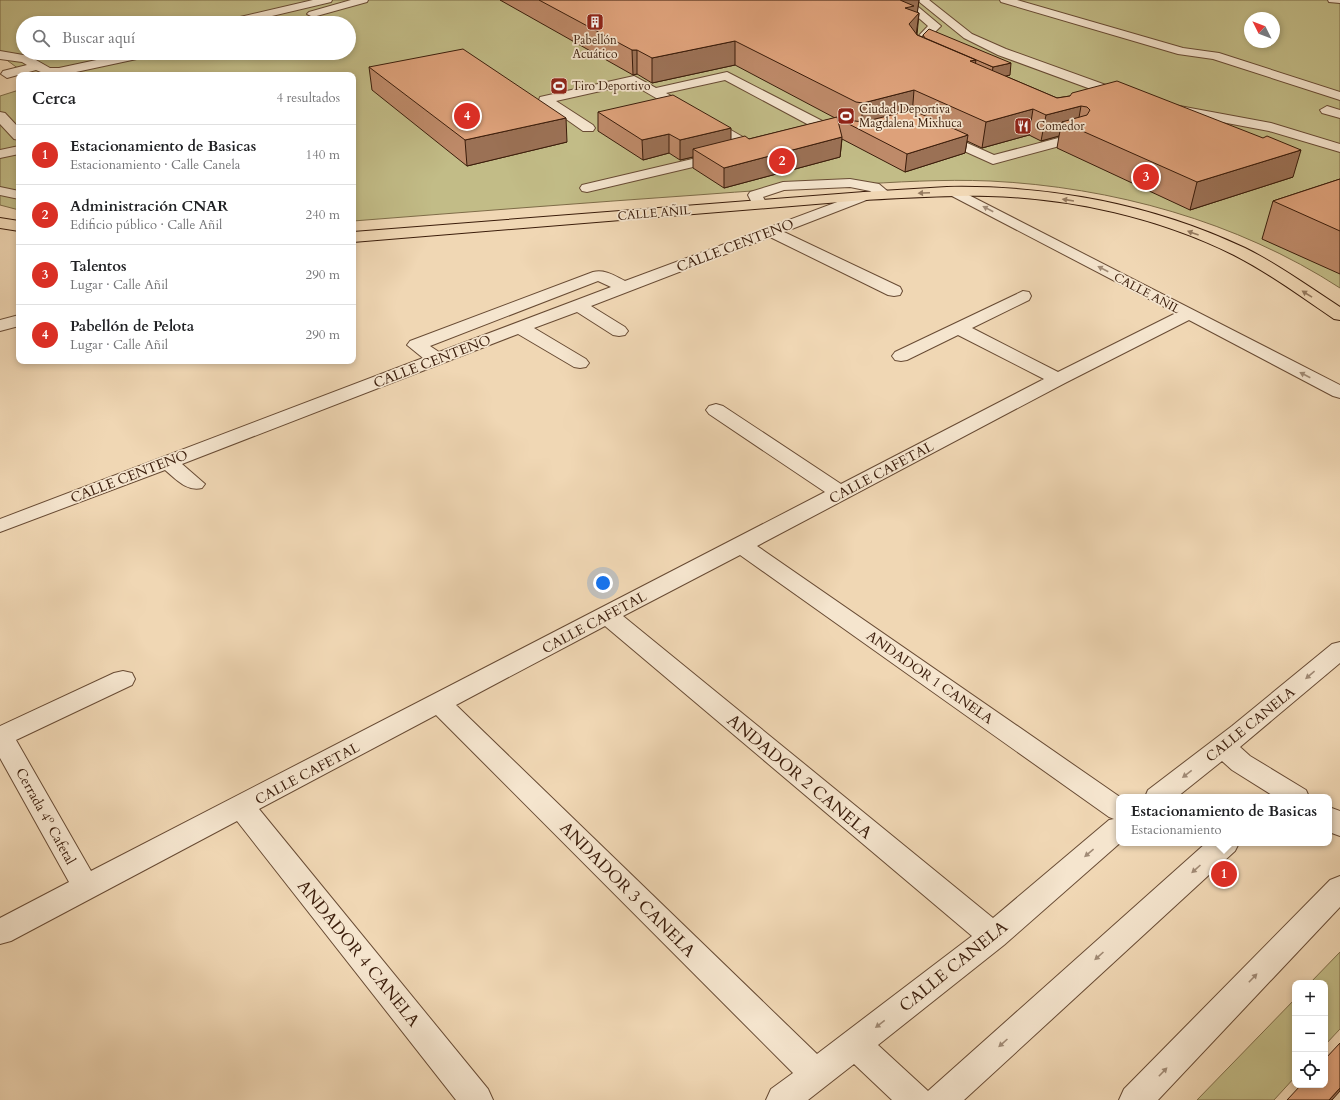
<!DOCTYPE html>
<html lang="es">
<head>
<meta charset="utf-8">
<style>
  :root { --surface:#fff; --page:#f2f2f2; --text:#202124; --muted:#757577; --line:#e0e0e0; --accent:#d93025 }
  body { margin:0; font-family:Cardo,serif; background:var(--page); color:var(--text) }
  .controls { position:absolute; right:12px; bottom:12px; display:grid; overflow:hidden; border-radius:8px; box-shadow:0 2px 6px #0003 }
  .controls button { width:36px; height:36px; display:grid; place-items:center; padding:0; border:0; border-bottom:1px solid var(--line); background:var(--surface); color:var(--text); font:20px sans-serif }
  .compass { position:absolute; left:1244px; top:12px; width:36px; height:36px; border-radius:50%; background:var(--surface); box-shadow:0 2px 6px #0003; rotate:312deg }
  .you { position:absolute; left:603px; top:583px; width:14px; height:14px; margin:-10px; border:3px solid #fff; border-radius:50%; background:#1a73e8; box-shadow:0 0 0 6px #1a73e833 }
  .badge { display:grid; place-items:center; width:26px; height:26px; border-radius:50%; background:var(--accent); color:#fff; font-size:13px; font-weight:700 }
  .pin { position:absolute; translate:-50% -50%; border:2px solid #fff; box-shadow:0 1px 4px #0006 }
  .popup { position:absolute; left:1116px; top:794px; width:216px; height:52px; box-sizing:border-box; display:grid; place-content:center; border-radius:8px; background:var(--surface); filter:drop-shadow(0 1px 3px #0005); font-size:13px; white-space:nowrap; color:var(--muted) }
  .popup b { font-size:15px; color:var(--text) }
  .popup::after { content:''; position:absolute; left:50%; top:100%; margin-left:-8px; border:8px solid transparent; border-top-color:var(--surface) }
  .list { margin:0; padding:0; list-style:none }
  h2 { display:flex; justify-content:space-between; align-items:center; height:52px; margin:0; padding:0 16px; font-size:17px }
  h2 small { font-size:13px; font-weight:400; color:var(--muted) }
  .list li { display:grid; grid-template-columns:26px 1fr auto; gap:12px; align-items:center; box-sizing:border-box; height:60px; padding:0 16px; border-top:1px solid var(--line) }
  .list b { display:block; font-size:15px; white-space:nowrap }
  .list p { margin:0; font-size:13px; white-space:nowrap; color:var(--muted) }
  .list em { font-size:13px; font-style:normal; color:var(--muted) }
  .icon { flex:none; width:22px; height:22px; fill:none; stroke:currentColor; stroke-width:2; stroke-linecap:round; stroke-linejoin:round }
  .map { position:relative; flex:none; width:1340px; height:1100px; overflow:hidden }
  .search { position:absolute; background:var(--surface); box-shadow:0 2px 6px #0003; left:16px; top:16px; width:340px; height:44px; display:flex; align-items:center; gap:10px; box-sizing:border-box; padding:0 14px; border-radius:22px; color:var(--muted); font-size:15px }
  .panel { position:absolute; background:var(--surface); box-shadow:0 2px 6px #0003; left:16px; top:72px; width:340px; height:292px; border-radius:8px }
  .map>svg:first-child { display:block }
  .green { fill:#c2bc87; stroke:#7e6c48; fill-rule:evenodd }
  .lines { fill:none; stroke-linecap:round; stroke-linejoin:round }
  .minor-casing { stroke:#684b34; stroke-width:2 }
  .major-casing { stroke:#3a1c0a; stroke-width:2 }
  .minor { fill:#f5e5ce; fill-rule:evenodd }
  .major { fill:#f0d7b4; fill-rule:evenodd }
  .wall { fill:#be8a69; stroke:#3a1c0a }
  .shaded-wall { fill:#9b7155; stroke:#3a1c0a }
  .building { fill:#dda17a; stroke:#3a1c0a }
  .oneway { fill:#957a5f }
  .oneway2 { fill:#a18b76 }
  .labels { text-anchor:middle; stroke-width:3.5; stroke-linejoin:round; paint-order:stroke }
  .far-poi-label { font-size:12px; fill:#3a1c0a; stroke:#f5e5ce; text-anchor:start }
  .far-street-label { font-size:12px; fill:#3a1c0a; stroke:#f5e5ce }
  .street-label { font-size:14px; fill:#3a1c0a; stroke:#f5e5ce }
  .near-street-label { font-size:17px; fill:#3a1c0a; stroke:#f5e5ce }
</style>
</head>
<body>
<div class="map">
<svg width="1340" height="1100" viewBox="0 0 1340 1100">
  <rect width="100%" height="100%" fill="#f0d7b4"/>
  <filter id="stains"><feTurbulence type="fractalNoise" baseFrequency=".005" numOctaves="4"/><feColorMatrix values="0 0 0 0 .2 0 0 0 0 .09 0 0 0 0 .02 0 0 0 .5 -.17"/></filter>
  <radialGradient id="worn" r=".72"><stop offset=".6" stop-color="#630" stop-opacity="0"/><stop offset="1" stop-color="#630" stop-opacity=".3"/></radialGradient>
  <!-- green -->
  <path class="green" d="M0,0H1340V288C1237,221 1112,187 990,181C943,179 896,182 848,185C798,188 747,191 697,195C582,203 468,212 353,221V75H27L4,58L0,59ZM1250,18H1274V42H1250ZM23,23H349V53H23Z
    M19,90V210L0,205V96Z
    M1340,952V1029L1325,1045V983H1310Z
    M1295,999V1077L1274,1100H1197Z"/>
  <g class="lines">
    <defs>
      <path id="minor" d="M313,0H332L331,2L242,23H221L223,21Z
        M351,0H368L367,2L313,17L307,14L309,12Z
        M898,0H910L941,26L920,47L924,53L922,56H914L908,47L928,26Z
        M917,0H929L972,34L1006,49L1128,93L1129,96L1128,99H1118L998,55L964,38Z
        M1000,0H1017L1183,48L1219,53L1340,92V100L1213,59L1178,54L1001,2Z
        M1328,0H1340V3L1329,2Z
        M0,51L29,56L50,68H59L129,53H152L146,57L62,75H48L36,70L7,78L1,74L3,71L27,65L22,62L0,59Z
        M727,72L834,127L836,130L834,133H824L725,80L666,93L757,145L759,148L757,151H747L632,84L556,101L593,125L595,128L593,131H583L539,100L540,97L634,76L656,88Z
        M1174,105L1271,123L1340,144V152L1269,131L1169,112L1167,109L1169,106Z
        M1327,106L1340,110V118L1322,113L1320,110Z
        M0,112L5,113L19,128V140L14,139L0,124Z
        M938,130L994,155L1077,133L1082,134L1084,137L1082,140L993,164L933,137L931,134L933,131Z
        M19,146V154L0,158V150Z
        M722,152L727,153L729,156L727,159L587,192L582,191L580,188L582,185Z
        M850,179L879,184L892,195L890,198H880L870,191L850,187L784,190L763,197L767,204L764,207H754L748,195L750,192L783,182Z
        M0,187L19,191V199L0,195Z
        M955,188L1340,385V398L1333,396L1189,320L1065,383L757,546L1120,797H1119L1120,843L1004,945L878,1045L928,1091L1206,843H1239L1235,851L964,1100H892L854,1064L808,1100H766L771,1089L793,1073L436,715L259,809L488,1089L493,1100H456L237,821L11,941L0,944V918L69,882L0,758V726L114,673L123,671L132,673L135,679L132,685L16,740L91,871L825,492L709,414L706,410L709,406L716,404L723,406L841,484L1044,379L958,335L907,360L901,361L895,360L892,356L895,352L1023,291L1029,292L1031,296L1029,300L972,328L1058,372L1176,313L950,195L948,192L950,189ZM740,555L1109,817L1114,819L1109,820L993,918L623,616ZM605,626L972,936L817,1054L456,705Z
        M864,192L869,193L871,196L869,199L784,232L900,287L902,291L900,295L894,296L888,295L770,237L591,306L625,327L628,331L625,335L619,336L613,335L577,312L534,328L586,359L589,363L586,367L580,368L574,367L518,334L182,464L205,484L202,488C187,492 176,479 165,470L0,532V519L423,358L407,345L410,341L593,272C605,269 615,276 625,281ZM598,281L611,287L439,352L430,346Z
        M19,315V326L0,331V320Z
        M1340,642V663L1240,747L1250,756L1306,790L1309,797H1275L1232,770L1222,761L1177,797H1145L1148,790L1232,726L1332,644Z
        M1329,807L1340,811V836L1329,832Z
        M1340,876V907L1158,1100H1119L1124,1089L1330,880Z"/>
      <path id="major" d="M947,187C1049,185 1152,204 1245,248C1278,264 1309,287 1340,307V320L1334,319C1302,297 1269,273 1234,255C1159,218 1072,198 988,196C947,195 905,198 864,200L353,242V232L864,192Z
        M0,218L19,221V231L0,228Z"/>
    </defs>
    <!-- minor casing -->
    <use href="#minor" class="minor-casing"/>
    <!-- major casing -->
    <use href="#major" class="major-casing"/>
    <!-- minor -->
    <use href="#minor" class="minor"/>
    <!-- major -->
    <use href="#major" class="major"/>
  </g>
  <!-- wall -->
  <path class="wall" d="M500,0H919L917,13H919L917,35L923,37V35L1010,75L1005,76L1057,98L1070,96L1293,177L1190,210L1057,148L1059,136L1041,141L1029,135L982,148L967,141L965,153L905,172L842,139L840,157L724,188L693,168V157L680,160L669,153L643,160L598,131V112L731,140L749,139L835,118L735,65L652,83L637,74L633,75Z
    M369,67L567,142L467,166L372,90Z
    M1340,179V274L1262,239L1273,201Z"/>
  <!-- shaded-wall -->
  <path class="shaded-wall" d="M900,0H919L917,15L919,13L916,36L903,30Z
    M735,41V65L652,83V58Z
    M632,50H637V74L633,75Z
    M976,60L972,84L970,61Z
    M1011,63L1010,75L991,80L993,67Z
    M914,90L912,116L861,128L863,103Z
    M1081,106L1077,129L1062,122L1059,136L1041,141L1046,115Z
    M1033,109L1029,135L982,148L986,122Z
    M566,118L567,142L467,166L465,140Z
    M731,128V148L693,149V157L680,160V140Z
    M669,134V153L643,160L642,140Z
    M968,135L965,153L905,172L907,154Z
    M842,137L840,157L724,188V168Z
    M1301,150L1293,177L1190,210L1197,182Z
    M1340,1088V1091L1332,1100H1329Z"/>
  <!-- building -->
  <path class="building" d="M539,0H900L914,6L905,8L919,13L909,24L917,35L976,60L970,61L1057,98L1070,96L1072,93L1117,81L1263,138L1267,136L1301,150L1197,182L1062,122L1087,115L1090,110L1087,107L1081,106L1046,115L1033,109L986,122L914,90L863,103L856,102L735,41L652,58L637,50H632Z
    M929,29L1011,63L993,67L925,38L923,35Z
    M463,49L566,118L465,140L369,67Z
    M673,95L731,128L680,140L669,134L642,140L598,112Z
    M912,110L968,135L907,154L839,119L863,122Z
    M837,117L842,137L724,168L693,149L745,136L749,139Z
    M1340,179V231L1273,201Z
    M1340,1043V1088L1329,1100H1287L1301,1085H1325V1059Z"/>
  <!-- one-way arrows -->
  <defs><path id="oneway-solid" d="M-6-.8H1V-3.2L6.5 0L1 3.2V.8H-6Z"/></defs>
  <g class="oneway">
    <use href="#oneway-solid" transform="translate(924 193) rotate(177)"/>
    <use href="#oneway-solid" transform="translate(1068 200) rotate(-171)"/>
    <use href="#oneway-solid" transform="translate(1193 233) rotate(-160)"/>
    <use href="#oneway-solid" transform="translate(1307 294) rotate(-148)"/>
  </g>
  <g class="oneway2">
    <use href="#oneway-solid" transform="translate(988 209) rotate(-152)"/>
    <use href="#oneway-solid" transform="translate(1103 269) rotate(-152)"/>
    <use href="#oneway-solid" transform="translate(1305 375) rotate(-153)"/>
    <use href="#oneway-solid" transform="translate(1310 675) rotate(140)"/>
    <use href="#oneway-solid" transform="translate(1187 774) rotate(142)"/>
    <use href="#oneway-solid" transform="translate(1089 853) rotate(140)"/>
    <use href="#oneway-solid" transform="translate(1196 869) rotate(138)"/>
    <use href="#oneway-solid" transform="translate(1099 956) rotate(138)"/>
    <use href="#oneway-solid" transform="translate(1253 978) rotate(-46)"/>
    <use href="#oneway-solid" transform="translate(880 1024) rotate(142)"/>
    <use href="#oneway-solid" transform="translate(1003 1043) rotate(138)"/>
    <use href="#oneway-solid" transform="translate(1163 1072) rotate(-46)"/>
  </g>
  <!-- icons -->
  <defs>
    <symbol id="building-square" viewBox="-11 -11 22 22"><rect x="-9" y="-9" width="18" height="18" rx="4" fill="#8f2418" stroke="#f5e5ce"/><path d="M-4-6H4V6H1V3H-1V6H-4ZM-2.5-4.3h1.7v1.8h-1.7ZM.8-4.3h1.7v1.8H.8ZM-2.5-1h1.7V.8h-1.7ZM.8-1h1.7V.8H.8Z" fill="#fff"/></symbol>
    <symbol id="stadium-square" viewBox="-11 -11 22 22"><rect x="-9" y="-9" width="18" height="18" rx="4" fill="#8f2418" stroke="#f5e5ce"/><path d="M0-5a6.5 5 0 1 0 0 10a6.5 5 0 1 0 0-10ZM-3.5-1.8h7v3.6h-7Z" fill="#fff"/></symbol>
    <symbol id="restaurant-square" viewBox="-11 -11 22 22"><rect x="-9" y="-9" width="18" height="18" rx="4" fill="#8f2418" stroke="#f5e5ce"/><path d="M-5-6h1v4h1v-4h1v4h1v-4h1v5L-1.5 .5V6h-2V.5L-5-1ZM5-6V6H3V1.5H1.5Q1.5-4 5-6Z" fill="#fff"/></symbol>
  </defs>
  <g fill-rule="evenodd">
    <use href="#building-square" x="585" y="12" width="20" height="20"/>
    <use href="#stadium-square" x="549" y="76" width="20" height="20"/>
    <use href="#stadium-square" x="836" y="106" width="20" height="20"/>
    <use href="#restaurant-square" x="1013" y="116" width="20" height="20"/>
  </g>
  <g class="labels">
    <!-- far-poi labels -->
    <g class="far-poi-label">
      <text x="595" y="44" text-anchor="middle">Pabellón<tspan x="595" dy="14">Acuático</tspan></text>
      <text x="572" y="90">Tiro Deportivo</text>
      <text x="859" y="113">Ciudad Deportiva<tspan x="859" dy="14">Magdalena Mixhuca</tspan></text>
      <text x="1036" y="130">Comedor</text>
    </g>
    <!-- far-street labels -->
    <g class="far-street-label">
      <text transform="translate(654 213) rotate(-5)" y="4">CALLE AÑIL</text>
      <text transform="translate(1147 293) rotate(28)" y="4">CALLE AÑIL</text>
    </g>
    <!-- street labels -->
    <g class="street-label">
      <text transform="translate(735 245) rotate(-21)" y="5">CALLE CENTENO</text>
      <text transform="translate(432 361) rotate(-21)" y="5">CALLE CENTENO</text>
      <text transform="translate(881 472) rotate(-28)" y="5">CALLE CAFETAL</text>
      <text transform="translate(129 476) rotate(-21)" y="5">CALLE CENTENO</text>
      <text transform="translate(594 622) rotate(-28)" y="5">CALLE CAFETAL</text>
      <text transform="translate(930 677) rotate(35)" y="5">ANDADOR 1 CANELA</text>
      <text transform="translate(1250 724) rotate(-39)" y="5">CALLE CANELA</text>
      <text transform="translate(307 773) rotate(-28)" y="5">CALLE CAFETAL</text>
      <text transform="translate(46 816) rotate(61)" y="5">Cerrada 4º Cafetal</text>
    </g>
    <!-- near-street labels -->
    <g class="near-street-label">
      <text transform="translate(800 776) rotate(40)" y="6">ANDADOR 2 CANELA</text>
      <text transform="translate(628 889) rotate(45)" y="6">ANDADOR 3 CANELA</text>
      <text transform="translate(359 953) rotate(51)" y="6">ANDADOR 4 CANELA</text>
      <text transform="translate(953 966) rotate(-39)" y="6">CALLE CANELA</text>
    </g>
  </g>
  <rect width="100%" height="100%" filter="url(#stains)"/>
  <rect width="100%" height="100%" fill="url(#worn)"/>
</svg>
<div class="controls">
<button>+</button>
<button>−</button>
<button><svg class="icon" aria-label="locate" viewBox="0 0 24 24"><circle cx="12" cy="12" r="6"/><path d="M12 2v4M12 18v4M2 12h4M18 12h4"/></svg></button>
</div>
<svg class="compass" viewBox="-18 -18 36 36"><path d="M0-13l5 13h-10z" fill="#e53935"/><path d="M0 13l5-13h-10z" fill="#757577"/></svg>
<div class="you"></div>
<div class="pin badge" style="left:1224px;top:874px">1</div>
<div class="popup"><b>Estacionamiento de Basicas</b>Estacionamiento</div>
<div class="pin badge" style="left:782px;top:161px">2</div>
<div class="pin badge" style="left:1146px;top:177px">3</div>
<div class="pin badge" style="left:467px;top:116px">4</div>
<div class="search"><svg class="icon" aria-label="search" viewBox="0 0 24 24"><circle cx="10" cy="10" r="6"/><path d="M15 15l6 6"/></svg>Buscar aquí</div>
<section class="panel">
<h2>Cerca<small>4 resultados</small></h2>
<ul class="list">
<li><span class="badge">1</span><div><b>Estacionamiento de Basicas</b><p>Estacionamiento · Calle Canela</p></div><em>140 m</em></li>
<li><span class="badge">2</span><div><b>Administración CNAR</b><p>Edificio público · Calle Añil</p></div><em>240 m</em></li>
<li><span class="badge">3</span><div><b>Talentos</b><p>Lugar · Calle Añil</p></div><em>290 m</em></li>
<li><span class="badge">4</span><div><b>Pabellón de Pelota</b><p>Lugar · Calle Añil</p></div><em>290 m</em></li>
</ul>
</section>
</div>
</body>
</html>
